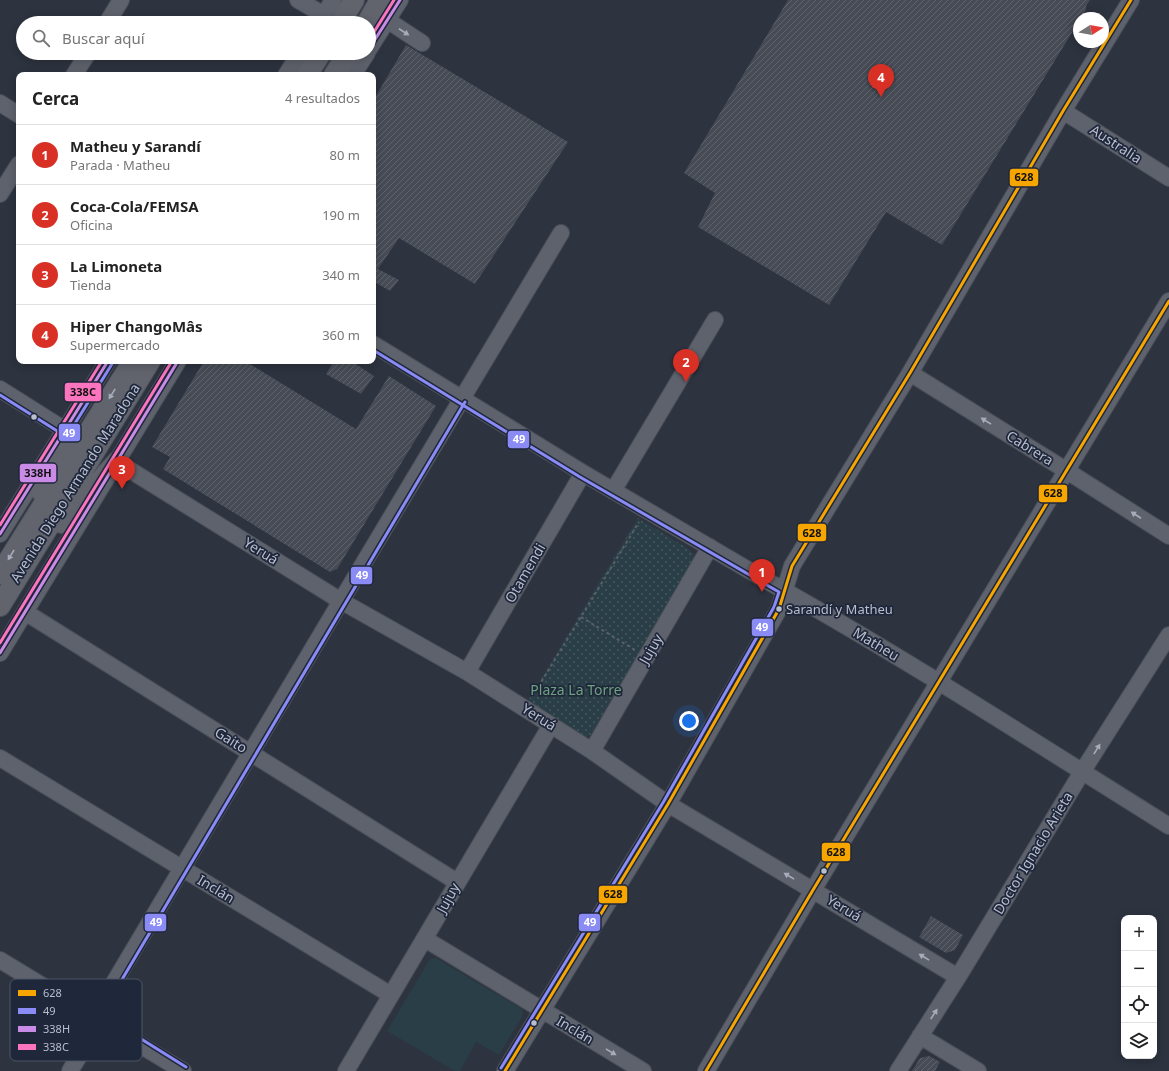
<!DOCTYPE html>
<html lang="es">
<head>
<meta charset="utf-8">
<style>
  :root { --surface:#fff; --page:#f2f2f2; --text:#222; --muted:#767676; --line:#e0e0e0; --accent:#d93025 }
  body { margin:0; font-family:"Noto Sans",sans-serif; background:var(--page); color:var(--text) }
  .controls { position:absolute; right:12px; bottom:12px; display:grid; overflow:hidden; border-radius:8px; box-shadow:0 2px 10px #0003 }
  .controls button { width:36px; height:36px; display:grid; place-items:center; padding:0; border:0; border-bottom:1px solid var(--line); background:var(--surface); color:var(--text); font:20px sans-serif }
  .compass { position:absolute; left:1073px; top:12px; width:36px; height:36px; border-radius:50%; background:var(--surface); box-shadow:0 2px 10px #0003; rotate:79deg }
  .you { position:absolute; left:689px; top:721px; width:14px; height:14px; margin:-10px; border:3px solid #fff; border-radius:50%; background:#1a73e8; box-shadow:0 0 0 6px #1a73e833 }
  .badge { display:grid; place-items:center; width:26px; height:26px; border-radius:50%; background:var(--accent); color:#fff; font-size:13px; font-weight:700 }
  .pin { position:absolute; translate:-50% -33px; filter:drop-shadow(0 1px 2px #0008) }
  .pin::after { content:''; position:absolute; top:21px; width:14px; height:12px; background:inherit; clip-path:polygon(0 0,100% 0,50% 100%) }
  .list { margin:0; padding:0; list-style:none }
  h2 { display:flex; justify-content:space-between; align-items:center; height:52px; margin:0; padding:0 16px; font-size:17px }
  h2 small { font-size:13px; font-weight:400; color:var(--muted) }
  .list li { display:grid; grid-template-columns:26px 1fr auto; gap:12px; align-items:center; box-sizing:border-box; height:60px; padding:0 16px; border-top:1px solid var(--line) }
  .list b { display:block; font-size:15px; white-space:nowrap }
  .list p { margin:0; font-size:13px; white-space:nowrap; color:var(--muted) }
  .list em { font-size:13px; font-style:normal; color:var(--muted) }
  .icon { flex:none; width:22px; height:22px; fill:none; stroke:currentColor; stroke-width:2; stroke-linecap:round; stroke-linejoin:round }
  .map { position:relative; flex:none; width:1169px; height:1071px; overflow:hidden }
  .search { position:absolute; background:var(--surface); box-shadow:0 2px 10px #0003; left:16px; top:16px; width:360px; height:44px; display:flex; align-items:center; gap:10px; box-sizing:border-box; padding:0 14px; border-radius:22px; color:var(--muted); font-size:15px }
  .panel { position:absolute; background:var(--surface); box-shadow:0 2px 10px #0003; left:16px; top:72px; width:360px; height:292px; border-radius:8px }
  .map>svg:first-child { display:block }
  .grass { fill:#293e46 }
  .park { fill:url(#park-dots) }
  .building { fill:url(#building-hatch) }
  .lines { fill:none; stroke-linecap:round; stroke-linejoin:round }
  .minor-casing { stroke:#4a4e57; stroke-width:18 }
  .major-casing { stroke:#4b505b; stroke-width:22 }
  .path { stroke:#5b6068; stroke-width:2; stroke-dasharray:3 3; stroke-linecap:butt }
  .minor { stroke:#5e626c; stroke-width:16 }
  .major { stroke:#61646d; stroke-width:20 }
  .bus-1-casing { stroke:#1f273b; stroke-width:6 }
  .bus-2-casing { stroke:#1f273b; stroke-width:6 }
  .bus-3-casing { stroke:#1f273b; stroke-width:6 }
  .bus-4-casing { stroke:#1f273b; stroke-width:6 }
  .bus-1 { stroke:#f7a600; stroke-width:3 }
  .bus-2 { stroke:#8a8bf5; stroke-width:3 }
  .bus-3 { stroke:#ca8be6; stroke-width:3 }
  .bus-4 { stroke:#fc73be; stroke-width:3 }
  .oneway { fill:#a6acba }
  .oneway2 { fill:#a7acbb }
  .bus-dot { fill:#b8bece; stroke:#1f273b; stroke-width:1.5 }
  .labels { text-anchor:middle; stroke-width:3.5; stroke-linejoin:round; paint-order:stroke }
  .bus-label { font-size:13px; fill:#b8bece; stroke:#1f273b; text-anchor:start }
  .street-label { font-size:14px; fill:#b8bece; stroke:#1f273b }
  .park-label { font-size:14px; fill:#6ea17f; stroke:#1f273b }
  .key { fill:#1f273b; stroke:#4d5467; stroke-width:1 }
  .key-label { font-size:11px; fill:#b8bece }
  .line-badge { stroke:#1f273b; stroke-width:1.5 }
  .badge-label { font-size:11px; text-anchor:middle; font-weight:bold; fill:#fff }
  .pale-badge-label { font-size:11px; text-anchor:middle; font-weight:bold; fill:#111 }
</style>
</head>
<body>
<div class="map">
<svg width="1169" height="1071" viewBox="0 0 1169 1071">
  <defs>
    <pattern id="park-dots" width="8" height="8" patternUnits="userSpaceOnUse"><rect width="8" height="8" fill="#293e46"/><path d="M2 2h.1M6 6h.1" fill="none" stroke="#465860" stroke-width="1.8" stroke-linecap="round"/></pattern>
    <pattern id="building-hatch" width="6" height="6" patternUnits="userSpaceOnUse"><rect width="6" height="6" fill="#464b55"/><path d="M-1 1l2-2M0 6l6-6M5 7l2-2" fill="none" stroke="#5f636c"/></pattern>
  </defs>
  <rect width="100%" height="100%" fill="#2d333f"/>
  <!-- grass -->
  <path class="grass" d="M436,958L522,1009L523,1015L499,1055L476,1042L460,1071H455L387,1031L430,959Z"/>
  <!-- park -->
  <path class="park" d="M638,518L689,549L694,555L693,563L591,734L587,738L582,739L526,704Z"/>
  <!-- building -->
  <path class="building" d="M788,0H1090L1086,6V10L1081,18H1079V21L942,245L886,212L829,305L698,227L715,193L684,173Z
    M406,45L568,142L475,284L399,238L378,269L399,280L390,291L373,281V101Z
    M204,361H245L356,429L389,376L436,406L337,569L330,572L163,469L170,457L152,447Z
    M334,361H351L374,376L361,394L326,374Z
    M931,916L963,935L955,950L946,953L919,937Z
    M929,1056L940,1062L935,1071H912L920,1058Z"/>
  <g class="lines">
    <defs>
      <path id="minor" d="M298,0L324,15
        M387,20L422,43
        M107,23L121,0
        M319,23L333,0
        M369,49L400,0
        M74,75L88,53
        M286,75L300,53
        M353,75L367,53
        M0,103L19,115
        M1063,111L1169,178
        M0,194L19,164
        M373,344L583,473L769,582C905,658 1036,743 1169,826
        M910,373L1067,471L1169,536
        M0,389L65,430
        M117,462L341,601L467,672L592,751L668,804L958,977
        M613,491L715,320
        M0,534L108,361
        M25,612L457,882
        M0,653L178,361
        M467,672L583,473
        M592,751L710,547
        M0,758L391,995
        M425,939L643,1071
        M0,960L183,1071
        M920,1036L978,1071
        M70,1071L95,1030L100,1019L106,996L341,601L561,233
        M346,1071L551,725
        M505,1071L668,804L779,609L792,566L910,373L1063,111L1131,0
        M706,1071L813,890L1169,301
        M898,1071L958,977L1082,772L1169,635"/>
      <path id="major" d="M340,23L354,0
        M367,23L380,0
        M307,75L321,53
        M334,75L348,53
        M41,491L65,430
        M61,523L117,462
        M0,574L133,361
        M0,606L150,361"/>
    </defs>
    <!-- minor casing -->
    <use href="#minor" class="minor-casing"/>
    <!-- major casing -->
    <use href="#major" class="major-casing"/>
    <!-- path -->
    <path class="path" d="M581,617L635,650
      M532,697L639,522"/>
    <!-- minor -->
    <use href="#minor" class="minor"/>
    <!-- major -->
    <use href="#major" class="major"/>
    <defs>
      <path id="bus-1" d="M505,1071L668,804L779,609L792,566L910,373L1063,111L1131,0
        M706,1071L813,890L1169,301"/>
      <path id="bus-2" d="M373,350L580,477L779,592L774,607L664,801L501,1068
        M0,395L62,434L66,435L69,433L112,364
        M186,1067L106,1017L111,998L465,402"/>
      <path id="bus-3" d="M369,49L400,0
        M0,534L108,361
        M0,653L178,361"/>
      <path id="bus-4" d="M369,40L394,0
        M0,525L102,361
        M0,643L172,361"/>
    </defs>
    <!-- bus-1 casing -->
    <use href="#bus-1" class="bus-1-casing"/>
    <!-- bus-2 casing -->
    <use href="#bus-2" class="bus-2-casing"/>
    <!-- bus-3 casing -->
    <use href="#bus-3" class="bus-3-casing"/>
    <!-- bus-4 casing -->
    <use href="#bus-4" class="bus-4-casing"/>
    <!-- bus-1 -->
    <use href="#bus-1" class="bus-1"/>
    <!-- bus-2 -->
    <use href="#bus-2" class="bus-2"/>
    <!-- bus-3 -->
    <use href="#bus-3" class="bus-3"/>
    <!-- bus-4 -->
    <use href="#bus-4" class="bus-4"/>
  </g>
  <!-- one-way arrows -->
  <defs><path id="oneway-solid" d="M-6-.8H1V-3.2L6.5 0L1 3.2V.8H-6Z"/></defs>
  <g class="oneway">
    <use href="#oneway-solid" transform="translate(404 32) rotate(33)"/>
    <use href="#oneway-solid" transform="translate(986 421) rotate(-148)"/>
    <use href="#oneway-solid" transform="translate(1136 515) rotate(-147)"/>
    <use href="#oneway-solid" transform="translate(1097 749) rotate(-58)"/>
    <use href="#oneway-solid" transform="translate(789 876) rotate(-149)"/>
    <use href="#oneway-solid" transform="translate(924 957) rotate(-149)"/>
    <use href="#oneway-solid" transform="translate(934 1014) rotate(-57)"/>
    <use href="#oneway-solid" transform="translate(611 1052) rotate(31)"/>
  </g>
  <g class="oneway2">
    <use href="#oneway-solid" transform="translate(112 394) rotate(122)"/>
    <use href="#oneway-solid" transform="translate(11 555) rotate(121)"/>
  </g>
  <!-- markers -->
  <g class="bus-dot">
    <circle cx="34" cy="417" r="3.5"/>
    <circle cx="779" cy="609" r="3.5"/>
    <circle cx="824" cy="871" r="3.5"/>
    <circle cx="534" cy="1023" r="3.5"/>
  </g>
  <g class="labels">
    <!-- bus labels -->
    <g class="bus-label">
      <text x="786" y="614">Sarandí y Matheu</text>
    </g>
    <!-- street labels -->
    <g class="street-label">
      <text transform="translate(1116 144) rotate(33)" y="5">Australia</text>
      <text transform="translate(1030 448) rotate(32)" y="5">Cabrera</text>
      <text transform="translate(75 483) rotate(-58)" y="5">Avenida Diego Armando Maradona</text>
      <text transform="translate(261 551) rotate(32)" y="5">Yeruá</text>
      <text transform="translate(525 573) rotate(-60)" y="5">Otamendi</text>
      <text transform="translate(876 644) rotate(31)" y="5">Matheu</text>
      <text transform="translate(651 649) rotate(-60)" y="5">Jujuy</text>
      <text transform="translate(539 717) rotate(32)" y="5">Yeruá</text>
      <text transform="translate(231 740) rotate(32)" y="5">Gaito</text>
      <text transform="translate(1033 853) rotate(-59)" y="5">Doctor Ignacio Arieta</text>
      <text transform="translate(216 889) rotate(31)" y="5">Inclán</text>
      <text transform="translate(448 898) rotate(-61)" y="5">Jujuy</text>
      <text transform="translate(844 908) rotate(31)" y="5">Yeruá</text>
      <text transform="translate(575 1030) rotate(31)" y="5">Inclán</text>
    </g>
    <!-- park labels -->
    <g class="park-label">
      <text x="576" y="695">Plaza La Torre</text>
    </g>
  </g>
  <!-- legend -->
  <rect x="10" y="979" width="132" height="82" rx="6" class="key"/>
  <rect x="18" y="990" width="18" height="6" fill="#f7a600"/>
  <rect x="18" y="1008" width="18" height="6" fill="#8a8bf5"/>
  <rect x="18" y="1026" width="18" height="6" fill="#ca8be6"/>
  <rect x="18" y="1044" width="18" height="6" fill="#fc73be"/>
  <g class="key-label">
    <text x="43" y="997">628</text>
    <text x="43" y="1015">49</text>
    <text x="43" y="1033">338H</text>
    <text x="43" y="1051">338C</text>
  </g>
  <g class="line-badge">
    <rect x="1009" y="168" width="30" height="19" rx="4" fill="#f7a600"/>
    <rect x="64" y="382" width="38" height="20" rx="4" fill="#fc73be"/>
    <rect x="58" y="423" width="23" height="19" rx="4" fill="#8a8bf5"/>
    <rect x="507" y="430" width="23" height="19" rx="4" fill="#8a8bf5"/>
    <rect x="19" y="463" width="38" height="20" rx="4" fill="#ca8be6"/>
    <rect x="1038" y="484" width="30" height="19" rx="4" fill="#f7a600"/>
    <rect x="797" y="523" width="30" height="19" rx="4" fill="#f7a600"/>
    <rect x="350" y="566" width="23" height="19" rx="4" fill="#8a8bf5"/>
    <rect x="751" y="618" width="23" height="19" rx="4" fill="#8a8bf5"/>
    <rect x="821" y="842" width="30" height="20" rx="4" fill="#f7a600"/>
    <rect x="598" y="885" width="30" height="19" rx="4" fill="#f7a600"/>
    <rect x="578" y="913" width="23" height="19" rx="4" fill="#8a8bf5"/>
    <rect x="144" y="913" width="23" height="19" rx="4" fill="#8a8bf5"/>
  </g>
  <g class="badge-label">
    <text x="69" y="437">49</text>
    <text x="519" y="443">49</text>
    <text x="362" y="579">49</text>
    <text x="762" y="631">49</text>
    <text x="590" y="926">49</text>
    <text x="156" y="926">49</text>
  </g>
  <g class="pale-badge-label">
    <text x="1024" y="181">628</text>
    <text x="83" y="396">338C</text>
    <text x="38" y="477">338H</text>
    <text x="1053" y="497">628</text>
    <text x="812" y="537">628</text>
    <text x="836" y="856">628</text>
    <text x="613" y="898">628</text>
  </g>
</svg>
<div class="controls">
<button>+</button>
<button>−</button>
<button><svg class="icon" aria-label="locate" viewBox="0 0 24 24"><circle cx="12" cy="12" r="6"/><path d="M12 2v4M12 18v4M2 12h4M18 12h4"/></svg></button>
<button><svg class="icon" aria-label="layers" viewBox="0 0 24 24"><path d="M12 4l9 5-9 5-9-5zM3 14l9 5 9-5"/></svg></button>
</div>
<svg class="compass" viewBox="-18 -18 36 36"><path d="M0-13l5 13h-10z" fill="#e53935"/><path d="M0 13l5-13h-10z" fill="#767676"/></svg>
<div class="you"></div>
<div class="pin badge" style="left:762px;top:592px">1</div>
<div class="pin badge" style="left:686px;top:382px">2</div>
<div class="pin badge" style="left:122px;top:489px">3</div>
<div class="pin badge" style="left:881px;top:97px">4</div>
<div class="search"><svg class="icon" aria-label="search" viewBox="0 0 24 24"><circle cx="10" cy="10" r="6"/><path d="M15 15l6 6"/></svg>Buscar aquí</div>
<section class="panel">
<h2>Cerca<small>4 resultados</small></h2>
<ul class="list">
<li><span class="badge">1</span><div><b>Matheu y Sarandí</b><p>Parada · Matheu</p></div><em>80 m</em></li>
<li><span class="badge">2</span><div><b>Coca-Cola/FEMSA</b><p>Oficina</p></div><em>190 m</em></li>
<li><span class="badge">3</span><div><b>La Limoneta</b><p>Tienda</p></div><em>340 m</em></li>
<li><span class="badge">4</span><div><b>Hiper ChangoMâs</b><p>Supermercado</p></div><em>360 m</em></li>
</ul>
</section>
</div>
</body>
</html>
